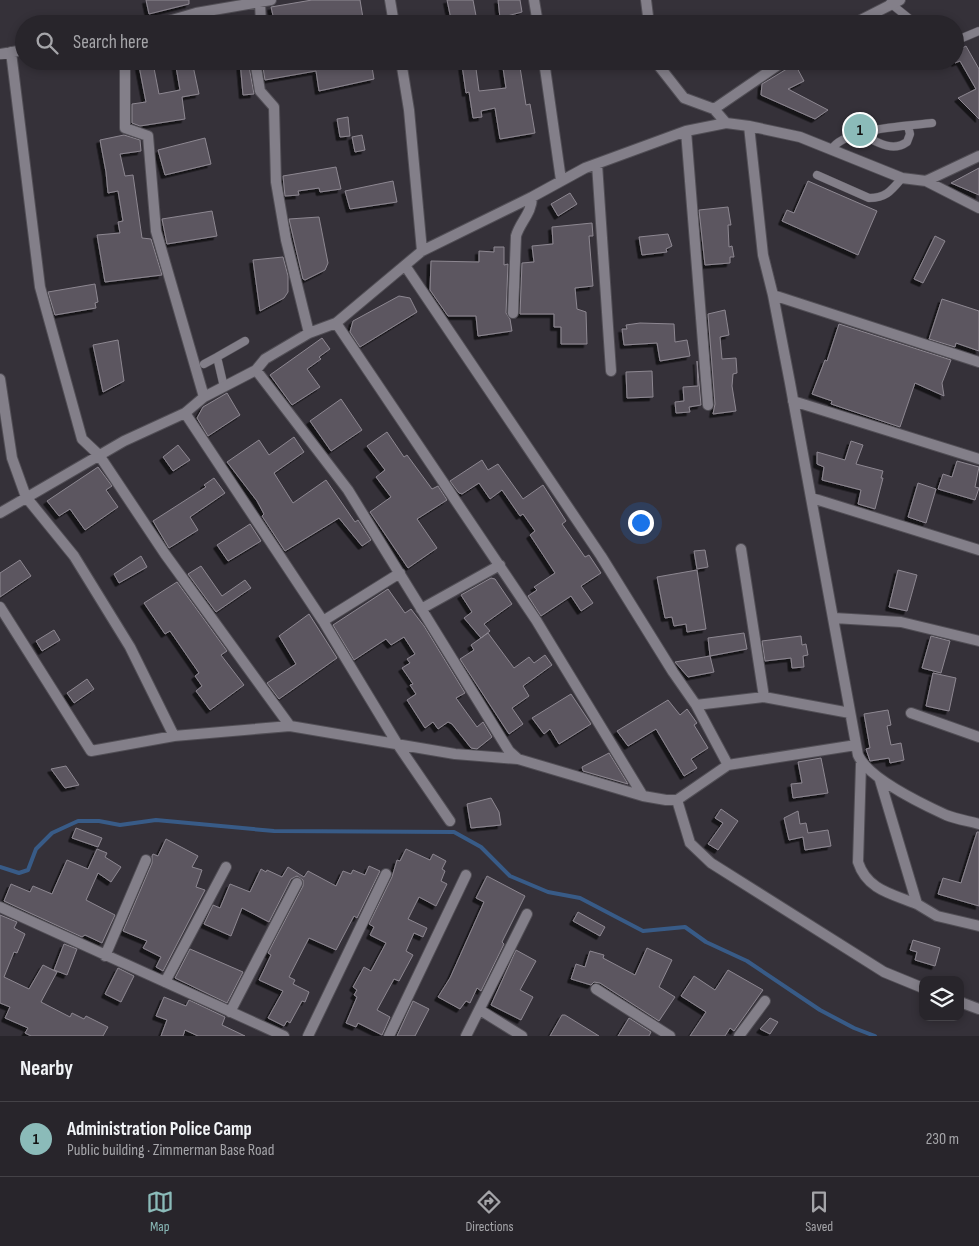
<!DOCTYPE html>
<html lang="en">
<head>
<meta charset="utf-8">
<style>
  :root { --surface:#28252b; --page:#302d33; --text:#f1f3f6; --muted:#a5a5a9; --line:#444247; --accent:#8bbbb9 }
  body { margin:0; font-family:"Sofia Sans Condensed",sans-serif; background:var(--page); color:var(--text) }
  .controls { position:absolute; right:15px; bottom:15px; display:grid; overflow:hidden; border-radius:10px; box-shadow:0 2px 8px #0003 }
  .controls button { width:45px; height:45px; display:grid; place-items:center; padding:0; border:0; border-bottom:1px solid var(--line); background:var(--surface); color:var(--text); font:25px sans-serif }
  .you { position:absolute; left:640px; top:522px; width:18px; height:18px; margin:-12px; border:4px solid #fff; border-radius:50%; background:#1a73e8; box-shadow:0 0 0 8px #1a73e833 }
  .badge { display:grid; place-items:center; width:32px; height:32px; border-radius:50%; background:var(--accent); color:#111; font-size:16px; font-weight:700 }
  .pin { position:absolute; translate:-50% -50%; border:2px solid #fff; box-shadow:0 1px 5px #0006 }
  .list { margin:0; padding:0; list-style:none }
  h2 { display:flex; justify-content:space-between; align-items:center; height:65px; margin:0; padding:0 20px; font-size:21px }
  h2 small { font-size:16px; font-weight:400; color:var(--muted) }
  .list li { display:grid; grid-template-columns:32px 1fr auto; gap:15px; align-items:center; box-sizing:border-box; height:75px; padding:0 20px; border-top:1px solid var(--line) }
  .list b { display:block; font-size:19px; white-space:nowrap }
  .list p { margin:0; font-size:16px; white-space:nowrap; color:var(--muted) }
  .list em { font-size:16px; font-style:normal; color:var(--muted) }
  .icon { flex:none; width:28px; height:28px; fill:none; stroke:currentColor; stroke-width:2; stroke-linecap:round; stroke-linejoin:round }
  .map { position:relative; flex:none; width:979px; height:1036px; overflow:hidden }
  .search { position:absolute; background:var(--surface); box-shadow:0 2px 8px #0003; left:15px; right:15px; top:15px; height:55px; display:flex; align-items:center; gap:12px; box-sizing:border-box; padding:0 18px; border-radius:28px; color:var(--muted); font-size:19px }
  .sheet { height:140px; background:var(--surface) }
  nav { display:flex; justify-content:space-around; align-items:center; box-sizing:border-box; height:70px; border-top:1px solid var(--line); background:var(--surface); font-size:14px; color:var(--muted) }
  nav a { display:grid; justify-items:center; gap:2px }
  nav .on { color:var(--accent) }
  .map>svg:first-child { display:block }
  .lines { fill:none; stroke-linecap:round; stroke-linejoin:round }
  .stream { stroke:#385b87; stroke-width:4 }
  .building { fill:#5c5760; stroke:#8d8791; filter:url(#shadow) }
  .lane-casing { stroke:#514e55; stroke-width:9 }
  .street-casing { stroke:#514e55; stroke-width:12 }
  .lane { stroke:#837f89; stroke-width:8 }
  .street { stroke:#837f89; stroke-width:10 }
</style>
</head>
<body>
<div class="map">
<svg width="979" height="1036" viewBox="0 0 979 1036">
  <defs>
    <filter id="shadow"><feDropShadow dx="-3.5" dy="3.5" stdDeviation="0" flood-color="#0009"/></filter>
  </defs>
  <rect width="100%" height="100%" fill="#353139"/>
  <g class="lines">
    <!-- stream -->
    <path class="stream" d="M0,867L19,873L28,870L36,849L52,833L78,821H99L120,825L156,820L274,831L454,832L481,847L510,876L548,892L580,898L643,931L685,927L706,942L747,961L820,1010L854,1028L875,1036"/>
  </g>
  <!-- building -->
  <path class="building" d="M146,0H189V4L149,14Z
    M312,0H360L364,24H275L271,7Z
    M447,0H473L477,21L452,24Z
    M498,0H520L522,12L500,18Z
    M966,46L979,69V119L958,98L976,89L960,61L955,63V52Z
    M175,61H192L199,94L182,97L185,119L140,126L132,123V104L146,102L139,66L153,63L159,94L180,90Z
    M240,61H248L254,94L243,95Z
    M262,61H371L374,79L319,91L316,71L265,80Z
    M465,61H475L479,91L506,88L502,61H519L526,105L530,104L535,133L500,139L495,108L481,111L482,117L473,118L469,92L466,93L462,65H465Z
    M795,64L804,81L788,89L828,110L815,119L761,95L762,84Z
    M348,117L350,136L340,137L337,119Z
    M124,135L140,140L141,151L120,154L125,176L133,175L142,238L151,239L162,275L105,282L97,235L120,233L118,222L123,221L118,191L108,193L106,172L100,140Z
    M362,135L365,150L355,152L352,137Z
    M205,138L211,164L165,175L158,150Z
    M336,167L341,189L320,192L319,188L298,191L299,195L285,196L283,176Z
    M979,168V195L951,183Z
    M393,181L397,202L350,209L345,191Z
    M808,181L877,211L858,255L782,221L787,210L794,213Z
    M570,193L577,204L558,216L551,204Z
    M728,207L731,225H728L729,247L732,246L734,257H730V263L705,265L699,210Z
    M212,211L217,236L167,244L162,219Z
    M319,217L328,263L325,270L305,280L303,279L289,219Z
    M592,223L593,236H589L593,286L575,288L577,309L586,312L587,344H561V327H554V314H520L522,263L534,262L532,246L553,244L552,227Z
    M668,234L672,246L666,249L667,252L642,255L639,237Z
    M935,236L945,241L923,283L914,279Z
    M494,247H504V265L508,264L506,313L510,319L512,331L478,336L476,316H448L430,290L431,261L479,262V251L494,252Z
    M283,257L288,276V292L284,298L260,311L253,260Z
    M95,284L98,302L95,303L96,308L55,315L48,292Z
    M399,296L410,298L417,312L360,347L350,332L353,321Z
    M942,299L979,311V351L956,343L955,347L929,339Z
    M725,310L729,335L720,337L722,359L736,358L737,373L733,374L732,386L736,411L713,414L715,404L708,314Z
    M640,323L674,324L675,342L687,340L690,356L660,361L657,343L624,345L622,329H627L626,325Z
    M839,324L951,360L942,383L944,396L915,383L900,427L831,404L832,401L812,394L825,360L827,361Z
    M322,338L330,349L319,357L321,359L307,369L320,387L292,405L270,375Z
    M118,340L124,381L103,392L93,345Z
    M697,361L701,405L689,407L690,412L676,413L675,402L684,401L683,387L698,386Z
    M652,371L653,397L627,398L626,372Z
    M227,393L240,415L208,436L197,418L203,407Z
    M341,399L362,430L331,451L310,421Z
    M387,432L404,457L407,455L432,489L438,486L447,500L417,519L437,548L408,568L370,512L391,497L376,477L385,470L367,446Z
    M294,437L304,452L274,473L293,503L326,480L355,522L358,520L371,540L362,546L339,518L285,551L262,516L264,514L257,501L227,462L259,440L269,455Z
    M851,441L863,445L856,464L883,471L881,478H883L875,509L858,504L861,490L822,480L824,467L817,464V452L845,460Z
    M178,445L190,460L173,471L163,457Z
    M482,460L488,470L498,464L523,499L543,485L566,521L562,524L585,557L589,555L601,573L581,586L593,603L581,611L571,596L541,616L528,596L537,590L534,587L555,573L530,535L535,531L523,514L520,516L502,490L490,499L479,483L462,494L459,493L450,481Z
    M957,461L979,467L975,487L979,488L975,500L938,489L943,474L952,477Z
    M98,467L112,486L106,490L118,507L85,530L70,509L59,516L47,501Z
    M214,478L225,493L190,517L198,530L169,548L153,521L206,487L204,485Z
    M918,483L936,489L926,523L908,517Z
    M250,524L261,541L228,561L217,545Z
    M705,550L708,567L697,569L694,551Z
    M141,556L147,567L119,583L114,574Z
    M20,560L31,576L0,597V573Z
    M201,566L222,596L245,580L251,588L216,612L188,574Z
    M697,570L706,629L687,632L686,624L674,626L672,617L665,618L657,577Z
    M898,570L917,575L907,611L889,607Z
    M491,578L495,579L512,604L484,624L490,631L481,638L464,618L472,612L461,595Z
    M177,582L227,651L221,655L244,685L210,710L196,691L202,686L195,676L199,673L170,631L165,634L144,603Z
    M388,589L405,613L411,609L424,626L465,693L456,698L477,727L483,722L492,737L477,749L471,748L452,724L448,722L438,729L433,722L425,728L407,700L416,694L410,685L413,684L402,668L410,663L407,659L415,654L404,637L391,645L386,639L354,660L333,625Z
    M309,614L337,658L279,699L267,683L296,664L279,636Z
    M54,630L60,640L42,651L36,641Z
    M488,633L514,668L529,657L534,663L545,655L552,665L523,686L529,696L512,708L523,724L509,734L460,659L474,650L471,645Z
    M744,633L747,649L710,656L708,638Z
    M801,636L802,645L806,644L808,655L803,656L804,667L792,668L791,658L765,661L762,641Z
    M931,636L950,641L941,673L922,668Z
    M710,656L714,672L688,677L675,662Z
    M933,673L956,678L949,711L926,706Z
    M87,679L94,689L74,703L67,693Z
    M571,694L591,724L559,744L550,729L544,734L532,718Z
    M668,700L680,715L687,709L697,723L694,725L708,748L691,759L697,768L684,776L656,729L628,746L617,731Z
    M888,710L891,725L887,726L891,745L901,743L904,760L890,763L889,758L870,761L866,749L870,748L864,714Z
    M609,753L628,784L583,771L582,767Z
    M821,758L828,793L793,798L791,784L802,783L798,762Z
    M66,766L79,785L65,788L51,769Z
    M491,798L499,812L501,825L471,828L467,804Z
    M721,809L738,821L718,850L708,844L723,823L715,818Z
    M798,811L800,824L806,823L808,833L828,830L831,846L805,850L803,837L789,840L784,818Z
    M76,828L102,838L98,847L72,838Z
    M977,832H979V906L938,894L943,878L961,883Z
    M166,839L198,856L192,867L202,870L196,887L205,890L163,971L156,967L161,957L143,948L147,941L123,931L152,863V856L153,854L158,856Z
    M97,849L107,853L105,857L121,867L111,882L98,873L86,900L115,915L102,943L85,935L82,937L4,901L11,884L30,892L33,886L52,894L67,860L88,869Z
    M406,849L430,860L433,854L446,861L442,869L445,871L441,881L447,884L436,906L419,897L408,919L427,928L423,937L414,933L406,951L413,955L399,981L394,979L377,1010L390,1017L382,1035L358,1023L356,1027L346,1023L357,997L354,995L357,990L353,987L364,967L371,971L386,943L370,935L374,927L369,924L392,877L397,860L400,861Z
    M369,866L380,871L357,918L354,916L336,950L309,938L289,977L295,980L293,984L309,992L305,1002L302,1001L290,1023L287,1021L284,1026L268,1018L283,991L259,980L271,955L268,953L303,886V880L297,876L291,879L269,922L242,908L231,936L204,924L213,905L220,908L230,884L250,892L261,869L266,872L267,870L282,877L288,867L304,877L308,871L336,886L343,871L351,874L353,870L365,875Z
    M487,876L525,896L502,942L504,944L481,991L477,988L470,1003L466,1001L460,1009L438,997L450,978L484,902L476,898Z
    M578,912L605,927L600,936L573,921Z
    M0,915L17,922L14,928L25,934L17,953L14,952L4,977L29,989L43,965L57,972L41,1002L70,1017L72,1013L84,1019L86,1016L108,1027L103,1036H31L25,1033L28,1028L5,1018L10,1007L0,1003Z
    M913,940L940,948L935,966L915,960L917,952L910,950Z
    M64,944L77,949L67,975L54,970Z
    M647,948L672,960L659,987L675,997L659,1021L600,983L594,982L591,985L571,979L576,964L585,967L590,951L604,955L603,958L635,975Z
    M190,949L243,972L227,1003L175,978Z
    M516,950L536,961L520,990L533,997L521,1020L491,1005Z
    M118,968L134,976L121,1002L105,994Z
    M728,970L763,990L734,1031L730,1028L725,1036H690L706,1012L681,996L694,976L715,990Z
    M164,997L186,1006L189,1000L225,1017L222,1025L245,1036H198L185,1030L183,1036H161L167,1020L156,1016Z
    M413,1001L429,1009L415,1036H397Z
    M562,1015H565L599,1036H550Z
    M629,1018L651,1032L649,1036H618Z
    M770,1018L778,1022L770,1034L760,1029Z"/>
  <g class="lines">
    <defs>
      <path id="lane" d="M890,3L916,24
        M955,41L979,31
        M929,63L931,61
        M861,134C875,141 892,153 907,142L910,134L908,126
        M831,150C844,128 907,126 932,123
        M817,175L869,198C886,198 891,191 902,178
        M204,364L217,357
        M224,387L217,357L245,341"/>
      <path id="street" d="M390,0L394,24
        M534,0L538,24
        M646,0L649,24
        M260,3L261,24
        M158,24L196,13L271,0
        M853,24L900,0
        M11,52L40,287L82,439L99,455L165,554L290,726
        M0,54L24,50
        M125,61V128L148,136L156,231L204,397
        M255,61L260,91L274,107L276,182L286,240L309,333
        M401,61L409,110L422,251
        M544,61L561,180
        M655,61L684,98L714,109L726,123L749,126L800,137L902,178L926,181L979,208
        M714,109L784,61
        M749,126L763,255L773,295L790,383L858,755C868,778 922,804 946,815C956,819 968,821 979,824
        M686,131L708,405
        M597,164L611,371
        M926,181L979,156
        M406,267L601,556L673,672L696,705L764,697L850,713
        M773,295L979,362
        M513,313L516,236C520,222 532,213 532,197
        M336,323L536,620L643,796
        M256,370L348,490L509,751L518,759L643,796L666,800H677L728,765L856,745
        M0,379L12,458L26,497L74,556L130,647L174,736
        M793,401L979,459
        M185,413L323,621L398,745L450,821
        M812,498L979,550
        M0,513L124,441L185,413L204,397L256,370L265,359L309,333L336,323L422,251L532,197L585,168L686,131L726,123
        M741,549L764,697
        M0,607L91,751L174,736L290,726L455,754L518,759
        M421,609L500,565
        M834,618L901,622L979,641
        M323,621L400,573
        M696,705L728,765
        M911,713L979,737
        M861,764L858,862C867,890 892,894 917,904
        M880,780L917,904L937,916L979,926
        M677,800L690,843L711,863L884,972L923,988
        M0,907L284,1036
        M105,956L146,860
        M165,982L226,867
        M596,989L670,1036
        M960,1002L979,1009
        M480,1010L522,1036
        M230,1012L297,883
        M308,1036L386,874
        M389,1036L466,875
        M466,1036L527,914
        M739,1036L765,1001"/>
    </defs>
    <!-- lane casing -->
    <use href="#lane" class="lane-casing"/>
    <!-- street casing -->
    <use href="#street" class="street-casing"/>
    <!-- lane -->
    <use href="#lane" class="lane"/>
    <!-- street -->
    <use href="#street" class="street"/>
  </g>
</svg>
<div class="controls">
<button><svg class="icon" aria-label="layers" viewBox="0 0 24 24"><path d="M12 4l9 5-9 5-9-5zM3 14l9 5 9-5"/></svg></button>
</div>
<div class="you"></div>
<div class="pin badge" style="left:860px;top:130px">1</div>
<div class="search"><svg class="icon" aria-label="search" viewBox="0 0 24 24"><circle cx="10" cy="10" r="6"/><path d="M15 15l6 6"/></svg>Search here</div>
</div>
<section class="sheet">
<h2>Nearby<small></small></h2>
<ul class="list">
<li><span class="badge">1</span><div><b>Administration Police Camp</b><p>Public building · Zimmerman Base Road</p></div><em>230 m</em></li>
</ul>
</section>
<nav>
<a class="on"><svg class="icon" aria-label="map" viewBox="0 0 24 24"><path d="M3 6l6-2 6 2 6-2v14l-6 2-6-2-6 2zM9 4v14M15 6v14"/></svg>Map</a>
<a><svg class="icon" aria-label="directions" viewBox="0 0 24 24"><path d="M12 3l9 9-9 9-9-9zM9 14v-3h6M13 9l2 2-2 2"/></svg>Directions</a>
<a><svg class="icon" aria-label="saved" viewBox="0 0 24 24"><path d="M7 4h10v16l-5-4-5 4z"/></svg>Saved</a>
</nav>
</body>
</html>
